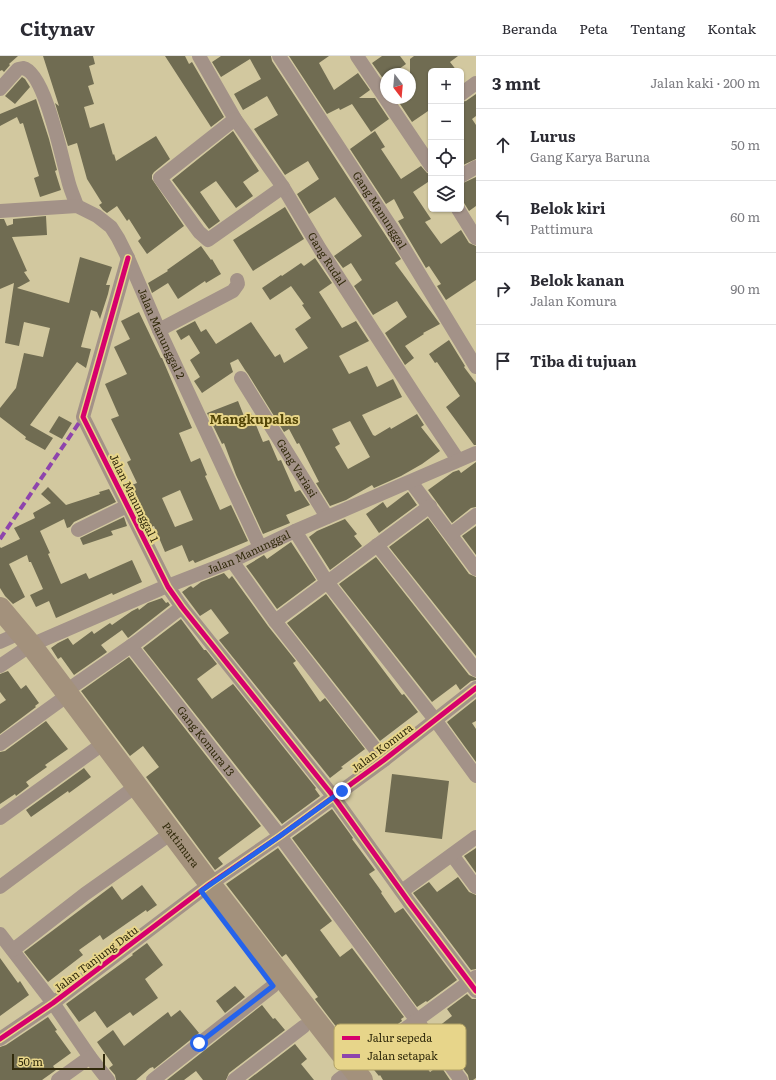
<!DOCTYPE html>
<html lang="id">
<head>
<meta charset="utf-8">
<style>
  :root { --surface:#fff; --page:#f7f7f7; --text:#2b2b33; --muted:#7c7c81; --line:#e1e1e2 }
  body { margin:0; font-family:Literata,serif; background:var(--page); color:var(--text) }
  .controls { position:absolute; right:12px; top:12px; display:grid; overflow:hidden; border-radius:6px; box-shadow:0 1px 3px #0004 }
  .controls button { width:36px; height:36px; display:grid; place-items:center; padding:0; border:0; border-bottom:1px solid var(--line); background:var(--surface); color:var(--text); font:20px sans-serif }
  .compass { position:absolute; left:380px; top:12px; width:36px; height:36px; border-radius:50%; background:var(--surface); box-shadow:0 1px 3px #0004; rotate:164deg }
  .scale { position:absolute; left:12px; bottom:10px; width:93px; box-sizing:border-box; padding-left:4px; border:2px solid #322b0c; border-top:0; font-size:11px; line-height:14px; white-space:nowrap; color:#322b0c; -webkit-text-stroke:3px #e7d58a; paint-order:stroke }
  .stop { position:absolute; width:12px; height:12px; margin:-9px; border:3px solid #2563eb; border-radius:50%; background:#fff }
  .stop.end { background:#2563eb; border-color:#fff; box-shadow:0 1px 4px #0008 }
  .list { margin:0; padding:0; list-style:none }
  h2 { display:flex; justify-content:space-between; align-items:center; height:52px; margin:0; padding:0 16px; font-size:17px }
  h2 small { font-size:13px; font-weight:400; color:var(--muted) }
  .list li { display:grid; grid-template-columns:26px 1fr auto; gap:12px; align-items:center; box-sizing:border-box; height:72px; padding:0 16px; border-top:1px solid var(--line) }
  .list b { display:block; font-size:15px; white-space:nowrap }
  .list p { margin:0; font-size:13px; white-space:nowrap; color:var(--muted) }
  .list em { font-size:13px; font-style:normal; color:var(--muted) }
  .icon { flex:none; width:22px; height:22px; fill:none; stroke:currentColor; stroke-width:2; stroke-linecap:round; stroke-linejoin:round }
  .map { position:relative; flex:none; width:476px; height:1024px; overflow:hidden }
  header { display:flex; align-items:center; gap:24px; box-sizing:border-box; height:56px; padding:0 20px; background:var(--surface); border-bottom:1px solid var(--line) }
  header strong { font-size:19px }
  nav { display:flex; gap:22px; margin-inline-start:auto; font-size:14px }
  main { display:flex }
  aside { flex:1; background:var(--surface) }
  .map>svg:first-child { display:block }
  .building { fill:#706c52; fill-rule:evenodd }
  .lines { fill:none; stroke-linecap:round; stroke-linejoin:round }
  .street { stroke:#a39288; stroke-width:14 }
  .primary { stroke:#a3917c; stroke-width:22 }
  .quiet { stroke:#8e44ad; stroke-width:4; stroke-dasharray:8 4; stroke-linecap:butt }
  .cycleway-casing { stroke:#e7d58a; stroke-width:8 }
  .cycleway { stroke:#d6006c; stroke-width:5 }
  .route { stroke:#2563eb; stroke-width:5 }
  .labels { text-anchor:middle; stroke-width:4; stroke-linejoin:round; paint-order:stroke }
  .street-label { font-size:11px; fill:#322b0c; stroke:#e7d58a }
  .quarter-label { font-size:13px; font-weight:bold; fill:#534607; stroke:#e7d58a }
  .key { fill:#e7d58a; stroke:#b1a264; stroke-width:1 }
  .key-label { font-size:11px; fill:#322b0c }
</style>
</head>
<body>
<header>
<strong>Citynav</strong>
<nav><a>Beranda</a><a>Peta</a><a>Tentang</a><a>Kontak</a></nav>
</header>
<main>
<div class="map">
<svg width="476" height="1024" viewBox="0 0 476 1024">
  <rect width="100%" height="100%" fill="#d2c89f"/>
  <!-- building -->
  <path class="building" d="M0,0H18L9,8L10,9L4,16L2,14L0,15Z
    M43,0H93L95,8L89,10L94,28L88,30L94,48L84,51L90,72L104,67L113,99L114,98L116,105L156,80L170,103L154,116L152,119V123L184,170L147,198L138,185L141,182L129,163L127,165L117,150L107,157L103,154L99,149L102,147L87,123L77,87L68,90L55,47L59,50Z
    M165,0H185L189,8L192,6L224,61L211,71Z
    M221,0H271L272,5L401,203L395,207L440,268L423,277L424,278L405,290L414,302L405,309L385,277L407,261L397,245L373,259L354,230L362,224L351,207L343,212L334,200L362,180L335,141L309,158L297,138L319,123L308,105L285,119L254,73L278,59L267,40L243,54L234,38L261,23L250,3L221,21L212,6Z
    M289,0H329L319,7L334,34L358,17L370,34L359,42H375L389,63L371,76L352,48L340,54L339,52L327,58Z
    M382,0H400L406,8L392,18H386V23L384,24L372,7Z
    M414,0H458L450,6L457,15H431V53L412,66L396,42H410V3Z
    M22,21L25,23L30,31L15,48L5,40Z
    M476,38V60L472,63L476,69V103L461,110V46L466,45Z
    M36,43L49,83L57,114L55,115L61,134L40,141L34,122L39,120L23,67L20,68L17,61L0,70V58Z
    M233,75L259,115L243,126L253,140L236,152L216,125L200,136L220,165L209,173L172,124Z
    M375,75L385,91L381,93L401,123L421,110L427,117L431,118V124L413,136L431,163L425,166L441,188L461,174L469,187L476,190V224L446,244L437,230L441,228L429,210L426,212L398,165L404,162L394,143L386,148L350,93Z
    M476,121V150L469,155L461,142V128Z
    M285,151L304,183L253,215L233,184Z
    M46,160L47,179L12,181L27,215L24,216L30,225L17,232L69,247L80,201L112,211L106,229H110L108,238L100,263L97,256L91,254L81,291L91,293L86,312L77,306L30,369L53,382L45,394L25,383L26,381L0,361V352L16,332L24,297L43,301L50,272L24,266L19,290L5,287L14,227L0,233V163H4L7,170L13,168V163Z
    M201,190L211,204L212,203L221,218L206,227L205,225L178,243L168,227L152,237L148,227L168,215L167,214Z
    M315,202L332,227L319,236L342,272L356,265L369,285L339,300L349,318L367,310L377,331L393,323L402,341L362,359L373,379L375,380L390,371L391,373L417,358L424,369L421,371L440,395L422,408L401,420L374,432L372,429L346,444L330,450L316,427L319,426L299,387L297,388L289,373L284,376L248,318L245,314L238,303L230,307L233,316L202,337L194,325L200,321L190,304L200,297L189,279L181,284L176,275L195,265L201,276L206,273L216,288L251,266L275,301L280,298L284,307L308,292L295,273L311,262L302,249L304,248L291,230L270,244L262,232L281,219L282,220L301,207L304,210ZM350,365L370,401L348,413L335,391L340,388L332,373Z
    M139,256L161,302H162L192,372L179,377L191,406L200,402L207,419L205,420L220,454L231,449L248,485L195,507L193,504L189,506L182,489L165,496L154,470L150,471L132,429L137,427L127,406L131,404L111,363L119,360L105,328L127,318L114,291L130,283L121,265ZM180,434L193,464L175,471L162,442Z
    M449,284L465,310L464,311L476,327V389H474L446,351L460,340L437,306L435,307L429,298Z
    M238,345L244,360L251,357L263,386L269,384L278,405L281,404L295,436L300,434L310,449L286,459L290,467L263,478L236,419L224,387L222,388L207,357Z
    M59,360L72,367L62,383L49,376Z
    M476,406V451L471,452L452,467L428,434L453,416L459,414L461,417Z
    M48,431L66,449L100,438L99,436L109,433L116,446L74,466L70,471L67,472L64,463L40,475L50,497L48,498L61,528L86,517L89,523L132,504L142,526L113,539L112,537L56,562L49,545L36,551L30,539L43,533L31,506H29L27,499L9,508L25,541L13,548L5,540L0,532V491L1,492L20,483L14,472L35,462L33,457L51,447L41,438Z
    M408,436L417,449L379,477L366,458L383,446L387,452Z
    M124,461L127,470L111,475L113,479L83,489L80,482Z
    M428,462L469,518L476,521V600L389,491Z
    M345,463L357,478L354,480L362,490L330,514L309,481L317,475Z
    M476,470V499L462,480Z
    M291,486L316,524L277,553L246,510L264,499L267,503Z
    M376,501L469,619L476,622V624L471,625L460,634L456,628L432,646L339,528Z
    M224,517L229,523L232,520L268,570L296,605L293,607L320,646L325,642L365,693L341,711L343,712L330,722L219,584L229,577L211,553L200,560L182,536L189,531L191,530L193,532L201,526Z
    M326,538L402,639L404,638L418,656L380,685L287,567Z
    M162,542L166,547L168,546L170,549L128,582L122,574L101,589L107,596L74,619L61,601L58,603L51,592L58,587L68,582L73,589L92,575L94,578L110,567L112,569L132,555L138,552L139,554L148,547Z
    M181,563L204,594H206L217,608L197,623L212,643L233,628L316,732L315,733L320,740L282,768L143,592Z
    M129,601L261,770L218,802L223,808L215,814L146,721L159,711L143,690L130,700L81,635Z
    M8,615L21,633L26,629L39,647L35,650L36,651L0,678V648L6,644L0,636V618Z
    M476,643V665L472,667L476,673V706L447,666Z
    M46,665L68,693L45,709L47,711L26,726L29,730L16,740L15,738L0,748V696L5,695Z
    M84,712L91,721L69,737L68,735L31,761L26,754Z
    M392,718L449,725L442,783L385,776Z
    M332,753L353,782L352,783L375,814L369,818L382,836L381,837L395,857L403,852L457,924L427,946L426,945L417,951L292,782Z
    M278,792L332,865L320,874L340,901L352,892L404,961L401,963L402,965L360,995L358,991L354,994L315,943L318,941L286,898L282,901L226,828Z
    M476,792V817L464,800Z
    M458,821L469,836L476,839V913L471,914L413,837L429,826L437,836Z
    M142,829L157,849L147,856L146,854L103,884L100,879L79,894L83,899L48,926L24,896L112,830L122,844Z
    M147,887L163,909L145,923L158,942L133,960L130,956L107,972L95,955L79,966L66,948L133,899L132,898Z
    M0,902L18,927L20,925L29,939L0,960Z
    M235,930L245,941L225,957L216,945Z
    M467,938L472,943H476V1022L473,1024H469L468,1019L434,974L452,960L447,953Z
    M262,949L273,963L275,962L285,974L229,1017L226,1024H203L196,1015L184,1024H167Z
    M180,954L199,977L154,1013L153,1011L150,1012L136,1024H116L115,1019L109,1012L113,1009L97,986L113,974L124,990L168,956L171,961Z
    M48,961L57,974L55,975L71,997L53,1010L56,1014L42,1024H0V991L6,989Z
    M412,979L421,991L415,996L430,1016L440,1009L450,1024H383L380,1019L379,1020L370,1009Z
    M295,988L307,1003L301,1008L314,1024H248Z"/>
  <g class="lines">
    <!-- street -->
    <g class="street">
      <path id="s1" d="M199,0L235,63L283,131L320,193L416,341L458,404"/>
      <path id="s2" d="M279,0L391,171L476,311"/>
      <path d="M357,0L431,110"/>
      <path d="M0,33L18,13L23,12C45,16 62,103 68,124C70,133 74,141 77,150"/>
      <path d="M461,38L476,27"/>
      <path d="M235,63L160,122L199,176L208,184L283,131"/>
      <path d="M461,120L476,111"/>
      <path d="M458,153L476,182"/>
      <path id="s3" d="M0,155L77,150L97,160L111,171L118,182L128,202L159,274L260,491"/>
      <path d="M128,202L83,361L168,531L182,551L333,740L409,846L476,935"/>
      <path d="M159,274L233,235L238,228L237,224"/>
      <path id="s4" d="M241,322L327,461"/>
      <path d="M411,426L476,513"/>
      <path d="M78,474L127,450"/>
      <path d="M295,475L327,526L436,665L476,720"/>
      <path d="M451,478L476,459"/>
      <path d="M377,489L476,614"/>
      <path d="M232,505L275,565L384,704"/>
      <path d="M275,565L430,450"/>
      <path d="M0,586L11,581L20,575"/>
      <path id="s5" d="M131,590L280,780L461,1024"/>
      <path id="s6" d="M0,610L31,589L160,533L232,505L295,475L476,397"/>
      <path d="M66,635L138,585L182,551"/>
      <path d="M0,688L61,644"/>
      <path d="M0,762L97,692"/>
      <path d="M452,799L476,831"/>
      <path d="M0,831L128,736"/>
      <path d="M402,835L476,781"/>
      <path d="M0,878L53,947L90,1001L108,1024"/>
      <path d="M13,894L85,838L163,783"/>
      <path d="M0,983L53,947L210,828L280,780L384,704L476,632"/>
      <path d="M353,1011L476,921"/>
      <path d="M58,1024L90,1001"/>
      <path d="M153,1024L273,930"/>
      <path d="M234,1024L303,971"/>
      <path d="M338,1024L342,1021"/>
    </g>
    <!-- primary -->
    <path class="primary" id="s7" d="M0,552L31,589L210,828L362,1024"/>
    <!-- quiet -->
    <path class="quiet" d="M0,483L83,361"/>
    <defs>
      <path id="cycleway" d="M128,202L83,361L168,531L182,551L333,740L409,846L476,935
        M0,983L53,947L210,828L280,780L384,704L476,632"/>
    </defs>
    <!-- cycleway casing -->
    <use href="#cycleway" class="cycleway-casing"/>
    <!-- cycleway -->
    <use href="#cycleway" class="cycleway"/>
  </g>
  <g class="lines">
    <!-- route -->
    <path class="route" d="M199,987L273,930L201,835L280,780L342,735"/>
  </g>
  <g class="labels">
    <!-- street labels -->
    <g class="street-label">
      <text dy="4" stroke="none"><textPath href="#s2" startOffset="184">Gang Manunggal</textPath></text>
      <text dy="4" stroke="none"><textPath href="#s1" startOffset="240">Gang Rudal</textPath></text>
      <text dy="4" stroke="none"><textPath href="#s3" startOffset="235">Jalan Manunggal 2</textPath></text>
      <text dy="4" stroke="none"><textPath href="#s4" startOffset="106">Gang Variasi</textPath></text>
      <text transform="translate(134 442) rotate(64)" y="4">Jalan Manunggal 1</text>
      <text dy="4" stroke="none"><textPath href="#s6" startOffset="274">Jalan Manunggal</textPath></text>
      <text dy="4" stroke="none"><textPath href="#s5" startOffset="121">Gang Komura 13</textPath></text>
      <text transform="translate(382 692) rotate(-37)" y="4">Jalan Komura</text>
      <text dy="4" stroke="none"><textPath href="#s7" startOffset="298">Pattimura</textPath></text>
      <text transform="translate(96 903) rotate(-37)" y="4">Jalan Tanjung Datu</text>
    </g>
    <!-- quarter labels -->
    <g class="quarter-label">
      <text x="254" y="368">Mangkupalas</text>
    </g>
  </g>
  <!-- legend -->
  <rect x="334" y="968" width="132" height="46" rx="6" class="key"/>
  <rect x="342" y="980" width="18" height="4" fill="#d6006c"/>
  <rect x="342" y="998" width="18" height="4" fill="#8e44ad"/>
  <g class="key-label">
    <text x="367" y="986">Jalur sepeda</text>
    <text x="367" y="1004">Jalan setapak</text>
  </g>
</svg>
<div class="controls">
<button>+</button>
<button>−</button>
<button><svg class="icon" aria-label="locate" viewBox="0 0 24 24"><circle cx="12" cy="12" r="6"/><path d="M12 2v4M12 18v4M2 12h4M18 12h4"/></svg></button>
<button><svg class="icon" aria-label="layers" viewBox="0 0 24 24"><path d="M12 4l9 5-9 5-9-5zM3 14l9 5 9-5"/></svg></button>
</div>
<svg class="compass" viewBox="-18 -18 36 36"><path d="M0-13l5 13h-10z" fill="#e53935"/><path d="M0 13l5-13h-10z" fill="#7c7c81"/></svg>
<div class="scale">50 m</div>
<div class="stop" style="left:199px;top:987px"></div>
<div class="stop end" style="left:342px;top:735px"></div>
</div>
<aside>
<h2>3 mnt<small>Jalan kaki · 200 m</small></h2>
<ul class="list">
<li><svg class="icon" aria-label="ahead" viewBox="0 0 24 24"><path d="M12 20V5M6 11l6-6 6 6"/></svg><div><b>Lurus</b><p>Gang Karya Baruna</p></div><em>50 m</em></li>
<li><svg class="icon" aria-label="left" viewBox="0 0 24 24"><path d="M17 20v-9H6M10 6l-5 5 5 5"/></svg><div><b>Belok kiri</b><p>Pattimura</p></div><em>60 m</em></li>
<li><svg class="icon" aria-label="right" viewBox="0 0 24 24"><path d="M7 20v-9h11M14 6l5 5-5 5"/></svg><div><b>Belok kanan</b><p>Jalan Komura</p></div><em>90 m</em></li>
<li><svg class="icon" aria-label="arrive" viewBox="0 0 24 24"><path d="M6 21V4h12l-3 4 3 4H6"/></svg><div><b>Tiba di tujuan</b></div></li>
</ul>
</aside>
</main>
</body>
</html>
